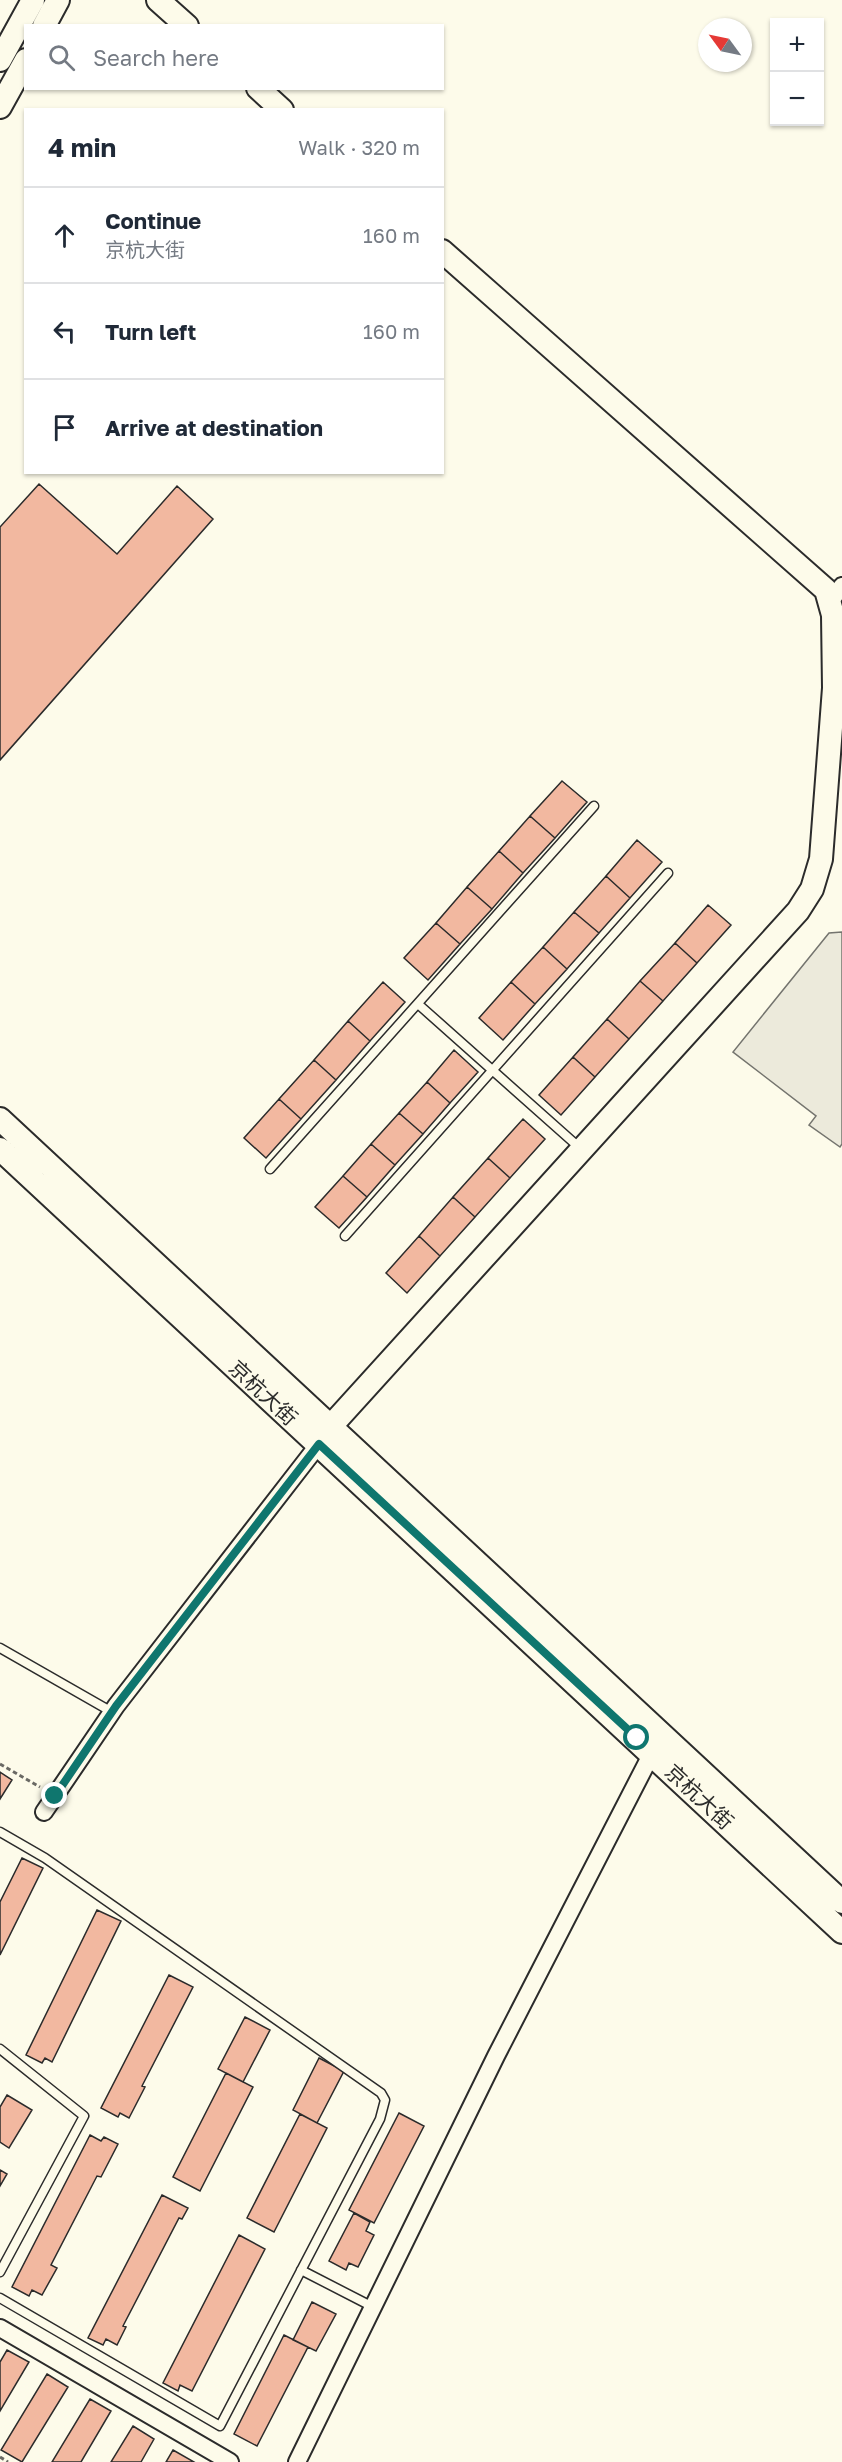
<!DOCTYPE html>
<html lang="en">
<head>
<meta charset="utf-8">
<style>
  :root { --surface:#fff; --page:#f6f6f7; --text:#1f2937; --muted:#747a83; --line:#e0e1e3 }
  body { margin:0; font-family:"Golos Text","Noto Sans SC",sans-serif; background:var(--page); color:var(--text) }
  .controls { position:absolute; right:18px; top:18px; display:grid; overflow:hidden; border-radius:0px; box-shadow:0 2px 4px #0004 }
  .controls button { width:54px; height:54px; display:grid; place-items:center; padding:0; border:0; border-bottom:2px solid var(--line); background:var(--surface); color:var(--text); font:30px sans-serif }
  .compass { position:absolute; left:698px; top:18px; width:54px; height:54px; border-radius:50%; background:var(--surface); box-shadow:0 2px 4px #0004; rotate:303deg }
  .stop { position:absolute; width:18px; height:18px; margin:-14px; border:4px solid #0f766e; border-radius:50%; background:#fff }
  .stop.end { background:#0f766e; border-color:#fff; box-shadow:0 2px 6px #0008 }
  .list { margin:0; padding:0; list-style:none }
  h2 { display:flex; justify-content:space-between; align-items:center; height:78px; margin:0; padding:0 24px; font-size:26px }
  h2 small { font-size:20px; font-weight:400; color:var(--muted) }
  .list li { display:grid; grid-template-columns:39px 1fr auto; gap:18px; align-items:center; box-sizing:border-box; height:96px; padding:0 24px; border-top:2px solid var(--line) }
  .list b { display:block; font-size:22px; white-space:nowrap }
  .list p { margin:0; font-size:20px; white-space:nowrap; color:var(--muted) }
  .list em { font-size:20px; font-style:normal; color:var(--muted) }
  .icon { flex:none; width:33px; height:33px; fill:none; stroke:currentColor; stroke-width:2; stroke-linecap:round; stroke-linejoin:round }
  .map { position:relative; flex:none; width:842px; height:2462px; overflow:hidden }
  .search { position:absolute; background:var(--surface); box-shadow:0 2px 4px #0004; left:24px; top:24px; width:420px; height:66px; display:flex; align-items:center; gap:15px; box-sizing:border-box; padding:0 21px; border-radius:0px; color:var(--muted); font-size:22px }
  .panel { position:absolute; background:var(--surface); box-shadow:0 2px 4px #0004; left:24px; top:108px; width:420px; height:366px; border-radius:0px }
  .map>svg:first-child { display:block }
  .parking { fill:#eceadb; stroke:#74746e; stroke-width:1.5 }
  .building { fill:#f2b8a0; stroke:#2b2b2b; stroke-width:1.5 }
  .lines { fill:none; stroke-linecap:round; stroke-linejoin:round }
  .lane-casing { stroke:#2b2b2b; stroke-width:11 }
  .street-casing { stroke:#2b2b2b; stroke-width:20 }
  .secondary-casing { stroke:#2b2b2b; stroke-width:26 }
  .path { stroke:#6a6964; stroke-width:3; stroke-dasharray:4.5 3; stroke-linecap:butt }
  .lane { stroke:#fdfbea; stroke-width:8 }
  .street { stroke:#fdfbea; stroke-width:16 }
  .secondary { stroke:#fdfbea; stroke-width:22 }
  .route { stroke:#0f766e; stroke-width:8 }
  .labels { text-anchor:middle; stroke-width:4.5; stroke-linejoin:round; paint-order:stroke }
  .street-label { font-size:21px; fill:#2b2b2b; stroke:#fdfbea }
</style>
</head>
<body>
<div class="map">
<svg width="842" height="2462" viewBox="0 0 842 2462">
  <rect width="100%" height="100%" fill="#fdfbea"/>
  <!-- parking -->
  <path class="parking" d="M842,932V1144L840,1147L809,1125L816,1116L733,1052L829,933Z"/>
  <!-- building -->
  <path class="building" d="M39,484L117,554L177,486L213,519L0,760V527Z
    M562,781L587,802L555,838L530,816Z
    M530,816L555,838L523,873L499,851Z
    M637,840L662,862L630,898L606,876Z
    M499,851L523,873L492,909L467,887Z
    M606,876L630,898L599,933L574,912Z
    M467,887L492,909L460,944L436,923Z
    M708,905L731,925L697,963L675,943Z
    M574,912L599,933L567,969L543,947Z
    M436,923L460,944L428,980L404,958Z
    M675,943L697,963L663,1001L640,981Z
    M543,947L567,969L535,1004L511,982Z
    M640,981L663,1001L629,1039L607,1019Z
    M383,982L405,1002L370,1041L348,1021Z
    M511,982L535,1004L503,1040L479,1018Z
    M607,1019L629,1039L595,1077L573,1057Z
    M348,1021L370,1041L336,1080L314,1060Z
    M454,1050L478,1072L450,1103L427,1082Z
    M573,1057L595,1077L561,1115L539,1095Z
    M314,1060L336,1080L301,1119L279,1099Z
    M427,1082L450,1103L423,1134L399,1113Z
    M279,1099L301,1119L266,1158L244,1138Z
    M399,1113L423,1134L395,1165L371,1144Z
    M523,1119L545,1139L510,1178L488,1158Z
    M371,1144L395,1165L367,1197L343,1176Z
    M488,1158L510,1178L475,1217L453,1197Z
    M343,1176L367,1197L339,1228L315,1207Z
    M453,1197L475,1217L440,1256L419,1236Z
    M419,1236L440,1256L407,1293L386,1273Z
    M0,1772L12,1780L0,1799Z
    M22,1858L43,1868L0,1955V1902Z
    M97,1910L121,1921L52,2062L45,2058L42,2063L26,2055Z
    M169,1975L193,1987L142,2086L145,2087L129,2118L120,2113L118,2117L101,2108Z
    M245,2017L270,2030L243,2082L218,2069Z
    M319,2058L344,2071L317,2123L293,2110Z
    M226,2073L253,2087L200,2191L173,2177Z
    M7,2095L32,2110L9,2148L0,2142V2107Z
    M399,2113L424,2126L374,2223L349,2210Z
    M300,2114L327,2128L274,2232L247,2218Z
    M90,2135L101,2141L104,2137L118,2144L101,2177L97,2176L51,2265L57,2268L42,2295L32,2290L29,2296L12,2287Z
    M0,2170L7,2174L0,2186Z
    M162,2195L188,2208L182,2219L179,2218L123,2326L126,2327L117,2345L106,2339L103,2345L88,2338Z
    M354,2213L370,2222L366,2231L374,2235L358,2267L349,2263L346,2270L329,2261Z
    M239,2235L265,2249L192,2391L180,2385L178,2391L163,2383Z
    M312,2302L336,2314L316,2351L293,2340Z
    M284,2335L308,2347L257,2446L234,2434Z
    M7,2350L29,2362L0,2411V2362Z
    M47,2374L68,2387L22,2462L1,2450Z
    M90,2399L111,2411L81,2462H52Z
    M133,2426L154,2439L141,2462H111Z
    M173,2450L194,2462H166Z"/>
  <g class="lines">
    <defs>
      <path id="lane" d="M418,1004L581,1149
        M270,1169L594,806
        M345,1236L668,873
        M0,1648L112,1712
        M0,1832L45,1858L381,2093L385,2100L380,2119L220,2426L0,2298
        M0,2049L84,2116L0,2272
        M301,2270L373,2307"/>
      <path id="street" d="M830,602L842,586
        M44,1812L116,1706L319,1444
        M0,2328L230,2462
        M297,2462L496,2056L652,1753"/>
      <path id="secondary" d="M158,0L187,26
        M44,26L58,0
        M0,60L33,0
        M258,88L282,110
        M0,107L26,60
        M0,1119L842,1902
        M0,1149L842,1932
        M331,1426L798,911L812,889L821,859L834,688L833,615L826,590L442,251"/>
    </defs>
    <!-- lane casing -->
    <use href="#lane" class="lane-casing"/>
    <!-- street casing -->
    <use href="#street" class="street-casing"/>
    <!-- secondary casing -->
    <use href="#secondary" class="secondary-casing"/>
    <!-- path -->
    <path class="path" d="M0,1764L40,1787
      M0,2457L8,2462"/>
    <!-- lane -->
    <use href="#lane" class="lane"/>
    <!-- street -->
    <use href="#street" class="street"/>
    <!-- secondary -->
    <use href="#secondary" class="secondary"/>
  </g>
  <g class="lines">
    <!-- route -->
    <path class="route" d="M55,1796L116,1706L319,1444L637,1738"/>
  </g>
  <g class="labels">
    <!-- street labels -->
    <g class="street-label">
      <text transform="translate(263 1393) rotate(43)" y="7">京杭大街</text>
      <text transform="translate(699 1797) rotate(43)" y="7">京杭大街</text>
    </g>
  </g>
</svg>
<div class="controls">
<button>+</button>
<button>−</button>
</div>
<svg class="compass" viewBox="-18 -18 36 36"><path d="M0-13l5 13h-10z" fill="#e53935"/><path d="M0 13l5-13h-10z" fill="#747a83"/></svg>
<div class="stop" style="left:637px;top:1738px"></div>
<div class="stop end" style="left:55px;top:1796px"></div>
<div class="search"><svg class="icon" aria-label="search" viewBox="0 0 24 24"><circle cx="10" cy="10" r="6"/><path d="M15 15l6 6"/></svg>Search here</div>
<section class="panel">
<h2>4 min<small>Walk · 320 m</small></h2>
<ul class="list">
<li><svg class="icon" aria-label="ahead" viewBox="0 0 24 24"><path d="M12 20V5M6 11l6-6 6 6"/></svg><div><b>Continue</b><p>京杭大街</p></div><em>160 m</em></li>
<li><svg class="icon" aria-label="left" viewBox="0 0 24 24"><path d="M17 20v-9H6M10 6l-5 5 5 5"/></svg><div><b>Turn left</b></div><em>160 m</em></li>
<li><svg class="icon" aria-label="arrive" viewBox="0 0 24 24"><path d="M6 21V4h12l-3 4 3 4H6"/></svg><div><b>Arrive at destination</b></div></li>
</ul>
</section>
</div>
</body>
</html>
